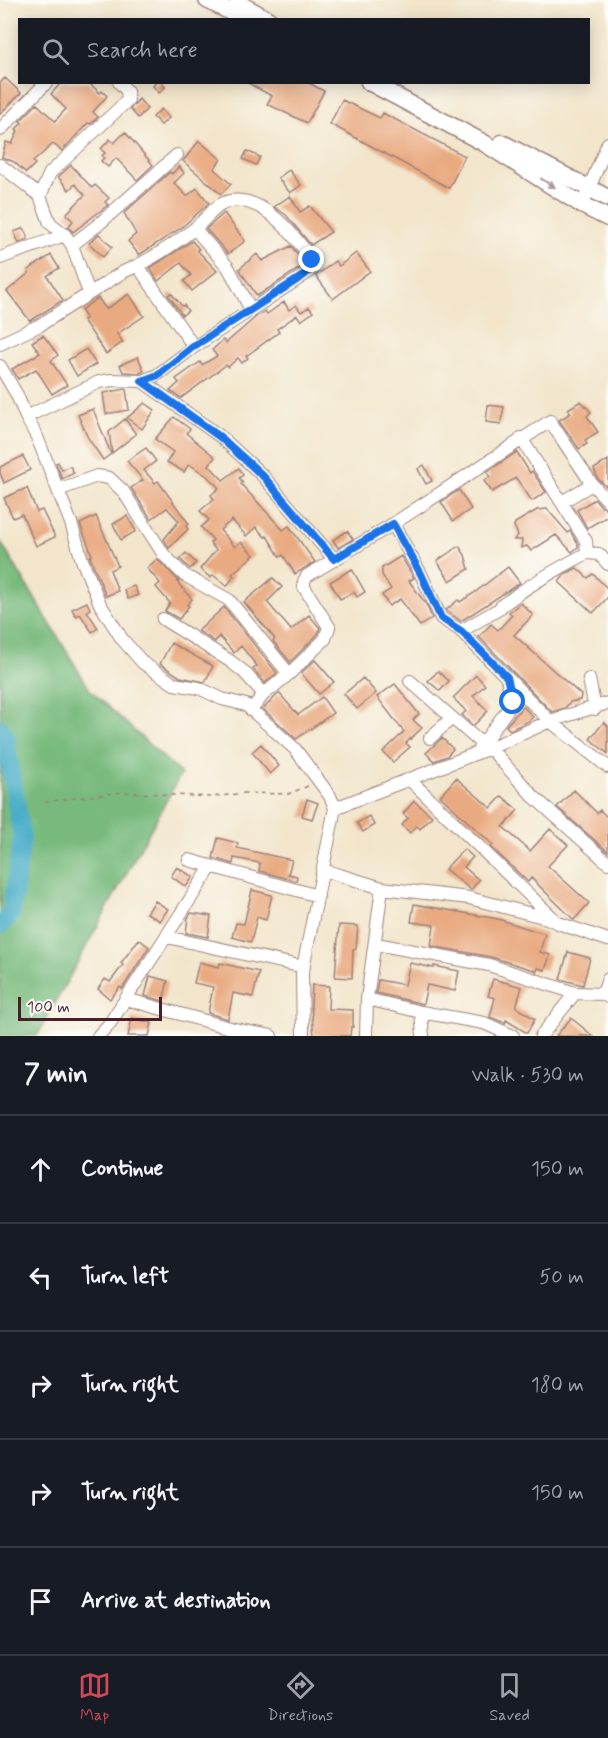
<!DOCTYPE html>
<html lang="en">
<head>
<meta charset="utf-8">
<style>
  :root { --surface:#171b24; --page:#20242c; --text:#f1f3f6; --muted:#9ea1a6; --line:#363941; --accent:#d1495b }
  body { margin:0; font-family:Mynerve,sans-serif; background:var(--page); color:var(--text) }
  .scale { position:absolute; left:18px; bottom:15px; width:144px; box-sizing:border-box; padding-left:6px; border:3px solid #4a1f2b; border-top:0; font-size:16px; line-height:21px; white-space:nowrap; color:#4a1f2b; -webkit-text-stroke:4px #fdfcf7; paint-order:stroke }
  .stop { position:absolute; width:18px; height:18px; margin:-14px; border:4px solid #1a73e8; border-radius:50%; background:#fff }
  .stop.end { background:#1a73e8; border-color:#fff; box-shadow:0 2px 6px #0008 }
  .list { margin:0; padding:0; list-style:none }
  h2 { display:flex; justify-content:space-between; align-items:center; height:78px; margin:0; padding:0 24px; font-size:26px }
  h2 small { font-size:20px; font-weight:400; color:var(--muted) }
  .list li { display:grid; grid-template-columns:39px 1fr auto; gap:18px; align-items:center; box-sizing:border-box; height:108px; padding:0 24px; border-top:2px solid var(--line) }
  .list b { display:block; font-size:22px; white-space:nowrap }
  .list em { font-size:20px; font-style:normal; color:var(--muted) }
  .icon { flex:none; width:33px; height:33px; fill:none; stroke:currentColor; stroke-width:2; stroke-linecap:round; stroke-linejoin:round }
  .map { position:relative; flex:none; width:608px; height:1036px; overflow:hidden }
  .search { position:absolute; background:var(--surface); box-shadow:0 3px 15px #0003; left:18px; right:18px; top:18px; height:66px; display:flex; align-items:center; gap:15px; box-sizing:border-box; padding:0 21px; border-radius:0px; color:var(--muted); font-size:22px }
  .sheet { height:618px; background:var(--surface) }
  nav { display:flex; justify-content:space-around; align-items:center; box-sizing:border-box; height:84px; border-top:2px solid var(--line); background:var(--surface); font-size:16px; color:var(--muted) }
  nav a { display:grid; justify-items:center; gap:3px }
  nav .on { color:var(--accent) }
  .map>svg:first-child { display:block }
  .forest { fill:#78ba7d; stroke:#616c54; stroke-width:1.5 }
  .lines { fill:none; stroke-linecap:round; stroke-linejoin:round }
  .river { stroke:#49aec8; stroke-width:18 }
  .building { fill:#e9aa81 }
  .minor-casing { stroke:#9e827b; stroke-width:14 }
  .major-casing { stroke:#9e827b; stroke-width:19 }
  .path { stroke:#9e827b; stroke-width:1.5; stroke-dasharray:4.5 4.5; stroke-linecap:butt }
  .minor { stroke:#fff; stroke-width:12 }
  .major { stroke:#fff; stroke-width:16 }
  .oneway { fill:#ae9aa0 }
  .route { stroke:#1a73e8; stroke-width:8 }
</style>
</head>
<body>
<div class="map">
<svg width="608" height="1036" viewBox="0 0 608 1036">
  <rect width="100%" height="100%" fill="#fdfcf7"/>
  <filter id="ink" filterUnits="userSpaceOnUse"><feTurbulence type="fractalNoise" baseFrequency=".0167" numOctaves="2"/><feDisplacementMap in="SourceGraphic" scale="12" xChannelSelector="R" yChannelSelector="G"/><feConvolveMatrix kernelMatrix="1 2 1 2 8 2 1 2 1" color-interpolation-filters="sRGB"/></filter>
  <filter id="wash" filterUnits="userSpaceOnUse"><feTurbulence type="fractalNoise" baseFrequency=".008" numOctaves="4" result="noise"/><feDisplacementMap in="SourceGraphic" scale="24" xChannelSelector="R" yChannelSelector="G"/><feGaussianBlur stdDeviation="1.35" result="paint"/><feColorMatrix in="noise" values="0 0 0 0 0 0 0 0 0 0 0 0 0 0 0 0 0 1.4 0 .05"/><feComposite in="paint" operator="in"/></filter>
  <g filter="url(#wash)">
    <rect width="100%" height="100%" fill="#f2e5cb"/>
    <!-- forest -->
    <path class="forest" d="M0,541L90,690L181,774L37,1036H0Z"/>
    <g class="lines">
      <!-- river -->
      <path class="river" d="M0,728L5,735L22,838L11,914L0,926"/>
    </g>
    <g id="blocks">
      <!-- building -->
      <path class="building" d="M5,78L21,93L0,114V83Z
        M62,82H88L100,93L102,91L107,96L93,112L98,117L90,124L88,123L62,151L53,144L33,162L35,164L26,173L14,162L2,157L6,142L12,144L18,131L16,129L22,123L20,121L37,104L55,121L66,109L51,94Z
        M156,82H161L165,87L159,93L153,86Z
        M246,82H307L324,91L307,123L267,104L272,96Z
        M139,99L147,109L138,118L130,109Z
        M342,100L380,118L383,113L465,156L449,188L330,124Z
        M161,109L169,118L161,125L153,117Z
        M125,132L153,165L137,180L116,158L108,167L101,161L104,158L102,156L105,153L101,149L110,139L114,143Z
        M199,141L221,159L214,169L231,184L221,194L183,161Z
        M247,151L260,157L256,165L243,159Z
        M71,165L92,188L95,185L109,198L105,202L108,205L73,232L68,227L73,221L66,214L85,195L75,184L69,190L58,177Z
        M179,166L184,173L174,183L187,196L197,188L209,203L181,228L139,255L128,241L136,234L124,213L170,172L172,174Z
        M289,170L301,185L290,193L278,178Z
        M290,196L300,212L310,206L331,232L311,245L286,215L274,207Z
        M224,213L245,241L228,254L206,229Z
        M24,228L28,239L19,243L14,232Z
        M99,234L112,247L103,257L89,243Z
        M192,241L199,249L197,250L217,271L192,291L184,281L191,275L181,263L158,281L150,268Z
        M291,246L304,263L303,266L257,296L239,269L257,254L262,261Z
        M356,253L370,271L333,299L316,276L335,261L339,266Z
        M51,255L59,268L47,276L63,300L30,321L7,291L29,273L28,270Z
        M171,293L182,306L184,305L188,311L182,315L168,295Z
        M129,294L144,316L117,334L123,342L106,354L83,320L86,318L81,310L98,298L106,309Z
        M284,302L289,310L296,305L301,312L309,307L313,312L301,321L297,315L277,329L279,332L246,356L248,358L242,363L238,358L228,367L226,365L181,398L170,391L179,383L176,379L200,362L202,365L217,356L212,350L223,340L226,343L257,316L265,311L267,314Z
        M43,335L58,355L51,361L67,385L52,394L36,369L18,379L12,369L40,353L32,342Z
        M86,349L96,364L77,376L68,360Z
        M138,357L144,371L140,373L123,372L120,365Z
        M126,389L129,410L106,414L103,393Z
        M581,401L591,412L587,416L598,432L585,440L587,444L579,449L559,420L571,413L568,409Z
        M145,403L155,410L142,429L127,418Z
        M488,405L504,407L501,424L486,422Z
        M93,409L111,454L103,460L88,438L78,415Z
        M174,417L190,429L186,433L215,457L209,465L223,480L239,468L243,475L239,478L243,482L241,484L283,530L289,526L315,562L295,574L283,555L280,557L267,536L265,537L256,527L246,536L232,520L220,530L235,547L241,542L254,555L232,574L234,576L227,586L213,575L211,578L200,569L216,550L210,543L213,540L201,527L209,520L200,511L214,499L211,495L219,488L207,476L189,464L184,472L167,462L173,452L155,439Z
        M125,419L136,434L112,453L109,432Z
        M146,448L156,461L144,470L155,483L158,481L189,524L186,527L188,529L169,548L164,539L179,521L167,508L151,519L131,488L143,480L127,461Z
        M517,452L530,473L532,471L546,492L532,501L516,478L492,492L484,481L490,477L487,472Z
        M23,456L30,470L4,483L0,473V467Z
        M608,460V485L606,486L598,479L594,469Z
        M58,462L62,470L70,466L74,473L62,479L56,463Z
        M424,465L432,481L426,484L418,469Z
        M27,488L37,512L42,510L55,537L36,546L22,514L13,518L4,498Z
        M459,490L471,509L453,521L441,502Z
        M595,499L602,507L608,509V516L587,528L577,510Z
        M547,509L568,533L570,531L578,544V547L572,552L556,535L531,551L527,546L521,548L522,540H514L518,535L514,526L515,523L537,510Z
        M96,516L118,566L110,570L118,591L106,596L90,557L92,555L80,524Z
        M127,516L136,531L121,540L113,524Z
        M347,531L353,539L338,548L333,540Z
        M459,546L465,555L469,569L450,581L437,561Z
        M186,553L196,563L190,569L180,559Z
        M401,556L414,578L409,581L426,604L432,618L420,626L400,599L389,606L382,595L391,589L382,575V568Z
        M157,559L179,581L177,582L192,599L187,605L189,606L179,619L165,611L170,603L156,587L160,583L147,568Z
        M508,567L520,583L461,621L448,612L446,610L458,600L460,602L474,593Z
        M577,568L588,578L593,574L608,589V597L593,613L559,582L565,574Z
        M352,569L365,592L357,597L354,592L340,599L330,582Z
        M273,578L282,587L267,602L291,630L309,615L320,628L318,634L290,662L273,641L275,639L244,602Z
        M134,586L138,595L128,599L124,590Z
        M87,602L90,609L87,611L98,628L92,632L80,614L76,616L72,609Z
        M521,603L533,615L514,635L581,695L580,700L570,702L565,708L552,712L479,637L491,624L498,630L512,615L509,612Z
        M224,607L277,673L265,683L253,669L257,666L241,646L234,653L219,636L215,642L198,631Z
        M171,643L213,666L205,682L180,677L160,664Z
        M315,660L334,682L319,694L301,673Z
        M438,671L449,681L440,691L428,681Z
        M476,675L485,685L473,696L488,711L473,726L462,715L466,711L453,698Z
        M363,678L376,693L357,709L344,694Z
        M395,684L419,714L413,720L422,728L406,743L410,747L393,762L383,752L404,732L377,697Z
        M279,693L298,715L322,697L333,713L296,739L263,709Z
        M523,706L533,717L529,721L510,730L506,726Z
        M604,722L608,726V754L590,739Z
        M442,738L453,749L447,756L434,761L426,753Z
        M261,744L279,766L270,774L252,752Z
        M456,778L491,808L502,796L518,810L503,827L530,851L550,829L568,845L548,866L589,903L574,920L531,878L528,882L491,847L493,845L440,796Z
        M574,790L597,813L600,810L608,818V852L557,807Z
        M307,799L318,803L312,819L302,816Z
        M414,801L432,816L420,829L417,826L410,833L402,825L408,818L403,814Z
        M369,816L374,825L363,832L357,823Z
        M218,838L238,843L237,848L292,860L288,874L297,876L296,881L259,871L260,863L234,858L233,864L213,858Z
        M464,849L473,857L464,867L479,880L471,890L445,869Z
        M177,867L193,877L186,887L171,876Z
        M252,890L272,895L266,920L257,917L251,942L232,937L236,923L244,924Z
        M155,901L168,909L160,921L147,913Z
        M414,904L498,919L545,934L540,952L550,955L545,970L538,968L537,971L491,957L431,946L434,925L411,922Z
        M191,913L211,916L208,937L186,933L188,918Z
        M339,925L358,926L356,949H353L352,978L335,977Z
        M139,939L149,947L124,986L122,989L120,987L110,999L98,989L105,979L110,982L123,965L121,963Z
        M568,952L590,958L583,985L560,979Z
        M199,962L219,967L220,963L259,972L253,997L233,993L228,1019L208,1013L213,987L194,983Z
        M410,963L434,968V966L459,971L455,991L427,985L423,1004L376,993L378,980L405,985Z
        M150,976L168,981L163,1001L145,996Z
        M493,979L522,987L516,1007L535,1019L527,1033L506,1020L505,1023L490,1017L495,998L488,996Z
        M312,985L329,986L328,1009L353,1010V1027H351L350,1036H314L311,1006Z
        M132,1018L152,1023L149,1036H128Z
        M571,1018L593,1036H556Z"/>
    </g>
  </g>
  <g filter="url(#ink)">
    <use href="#blocks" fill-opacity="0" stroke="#9e827b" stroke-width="1.5"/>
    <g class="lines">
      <defs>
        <path id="minor" d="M0,130L47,82
          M0,165L40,196L50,223L65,235L72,245L89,293
          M40,196L50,173L128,100L127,91L119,82
          M582,205L608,143
          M195,229L228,267L250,308
          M72,245L99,224L177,155
          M0,258L65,235
          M138,266L194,347
          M0,344L40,325L123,272C148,262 173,245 194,229C205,221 216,203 230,201C263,195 295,236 312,260L313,265L309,272L194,347L157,375L142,381L112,380L99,382L26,417
          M0,366L17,395L26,417L37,437L71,523L82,560L100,604L122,639L143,663L174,684L199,688L222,699L246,705L295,749L330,796L335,808L302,973L303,1036
          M142,381L221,437L263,476L334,559
          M521,438L586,541L587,553L599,554L608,564
          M58,490L97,476L109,478L123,491L164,555L184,575L229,600L289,674
          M562,502L592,484
          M393,524L421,574L441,618L461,631L550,721L608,767
          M163,619L230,661L244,672L264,694
          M461,631L499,609C503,603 508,602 514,597C536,580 562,567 587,553
          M589,679L595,709
          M410,681L482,744
          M251,710L264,694L289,674L325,639L329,627L304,587V581L307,576L393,524L550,421L592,484L608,501
          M430,738L452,718
          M490,748L533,796L608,863
          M479,749L513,702L507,679
          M409,779L553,918
          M335,808L490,748L550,721L608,703
          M189,860L318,896
          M323,870L382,888L469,898L547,918L558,923L608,940
          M167,937L304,967
          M376,944L489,965L575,993L603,994
          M608,979L603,994L608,997
          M126,999L234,1029L271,1036
          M367,999L421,1012L484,1023L513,1036
          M421,1012L423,1036
          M98,1036L110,1023L211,867
          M366,1036L367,999L382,888
          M541,1036L575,993"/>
        <path id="major" d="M207,0L247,20
          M238,3L269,20
          M369,82L484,143L582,205L608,218
          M502,143L608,198"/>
      </defs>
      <!-- minor casing -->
      <use href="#minor" class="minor-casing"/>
      <!-- major casing -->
      <use href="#major" class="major-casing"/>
      <!-- path -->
      <path class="path" d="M45,802L123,792L211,797L245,793L288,794L308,786"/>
      <!-- minor -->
      <use href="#minor" class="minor"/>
      <!-- major -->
      <use href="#major" class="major"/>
    </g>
    <!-- one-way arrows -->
    <defs><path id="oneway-solid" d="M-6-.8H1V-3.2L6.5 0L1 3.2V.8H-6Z" transform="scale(1.5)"/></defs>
    <use class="oneway" href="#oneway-solid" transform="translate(548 183) rotate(32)"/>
  </g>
  <g class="lines" filter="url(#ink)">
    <!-- route -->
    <path class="route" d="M312,260L313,265L303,276L194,346L158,375L142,381L220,437L263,476L334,559L393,524L421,574L441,618L461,631L507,677L513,702"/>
  </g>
</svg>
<div class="scale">100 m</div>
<div class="stop" style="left:513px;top:702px"></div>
<div class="stop end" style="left:312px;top:260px"></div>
<div class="search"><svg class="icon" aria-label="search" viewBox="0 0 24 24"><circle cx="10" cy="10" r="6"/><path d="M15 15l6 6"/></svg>Search here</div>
</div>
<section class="sheet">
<h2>7 min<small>Walk · 530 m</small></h2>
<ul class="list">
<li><svg class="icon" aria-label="ahead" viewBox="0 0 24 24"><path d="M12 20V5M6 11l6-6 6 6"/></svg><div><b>Continue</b></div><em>150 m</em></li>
<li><svg class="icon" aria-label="left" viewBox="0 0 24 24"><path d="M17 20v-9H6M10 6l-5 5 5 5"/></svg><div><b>Turn left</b></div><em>50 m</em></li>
<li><svg class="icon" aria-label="right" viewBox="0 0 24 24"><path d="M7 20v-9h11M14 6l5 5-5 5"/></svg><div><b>Turn right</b></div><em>180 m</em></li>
<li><svg class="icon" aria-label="right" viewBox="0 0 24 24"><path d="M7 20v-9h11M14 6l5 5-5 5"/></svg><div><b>Turn right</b></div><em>150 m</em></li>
<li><svg class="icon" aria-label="arrive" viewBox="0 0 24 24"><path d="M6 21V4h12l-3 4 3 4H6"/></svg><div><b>Arrive at destination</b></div></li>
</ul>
</section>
<nav>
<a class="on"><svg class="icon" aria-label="map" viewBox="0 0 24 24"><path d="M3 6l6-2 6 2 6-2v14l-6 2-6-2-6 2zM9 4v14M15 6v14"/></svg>Map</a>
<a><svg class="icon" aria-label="directions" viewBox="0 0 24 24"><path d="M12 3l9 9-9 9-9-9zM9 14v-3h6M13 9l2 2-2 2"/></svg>Directions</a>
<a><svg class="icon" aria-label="saved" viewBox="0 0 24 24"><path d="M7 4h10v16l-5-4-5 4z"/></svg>Saved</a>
</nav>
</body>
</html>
